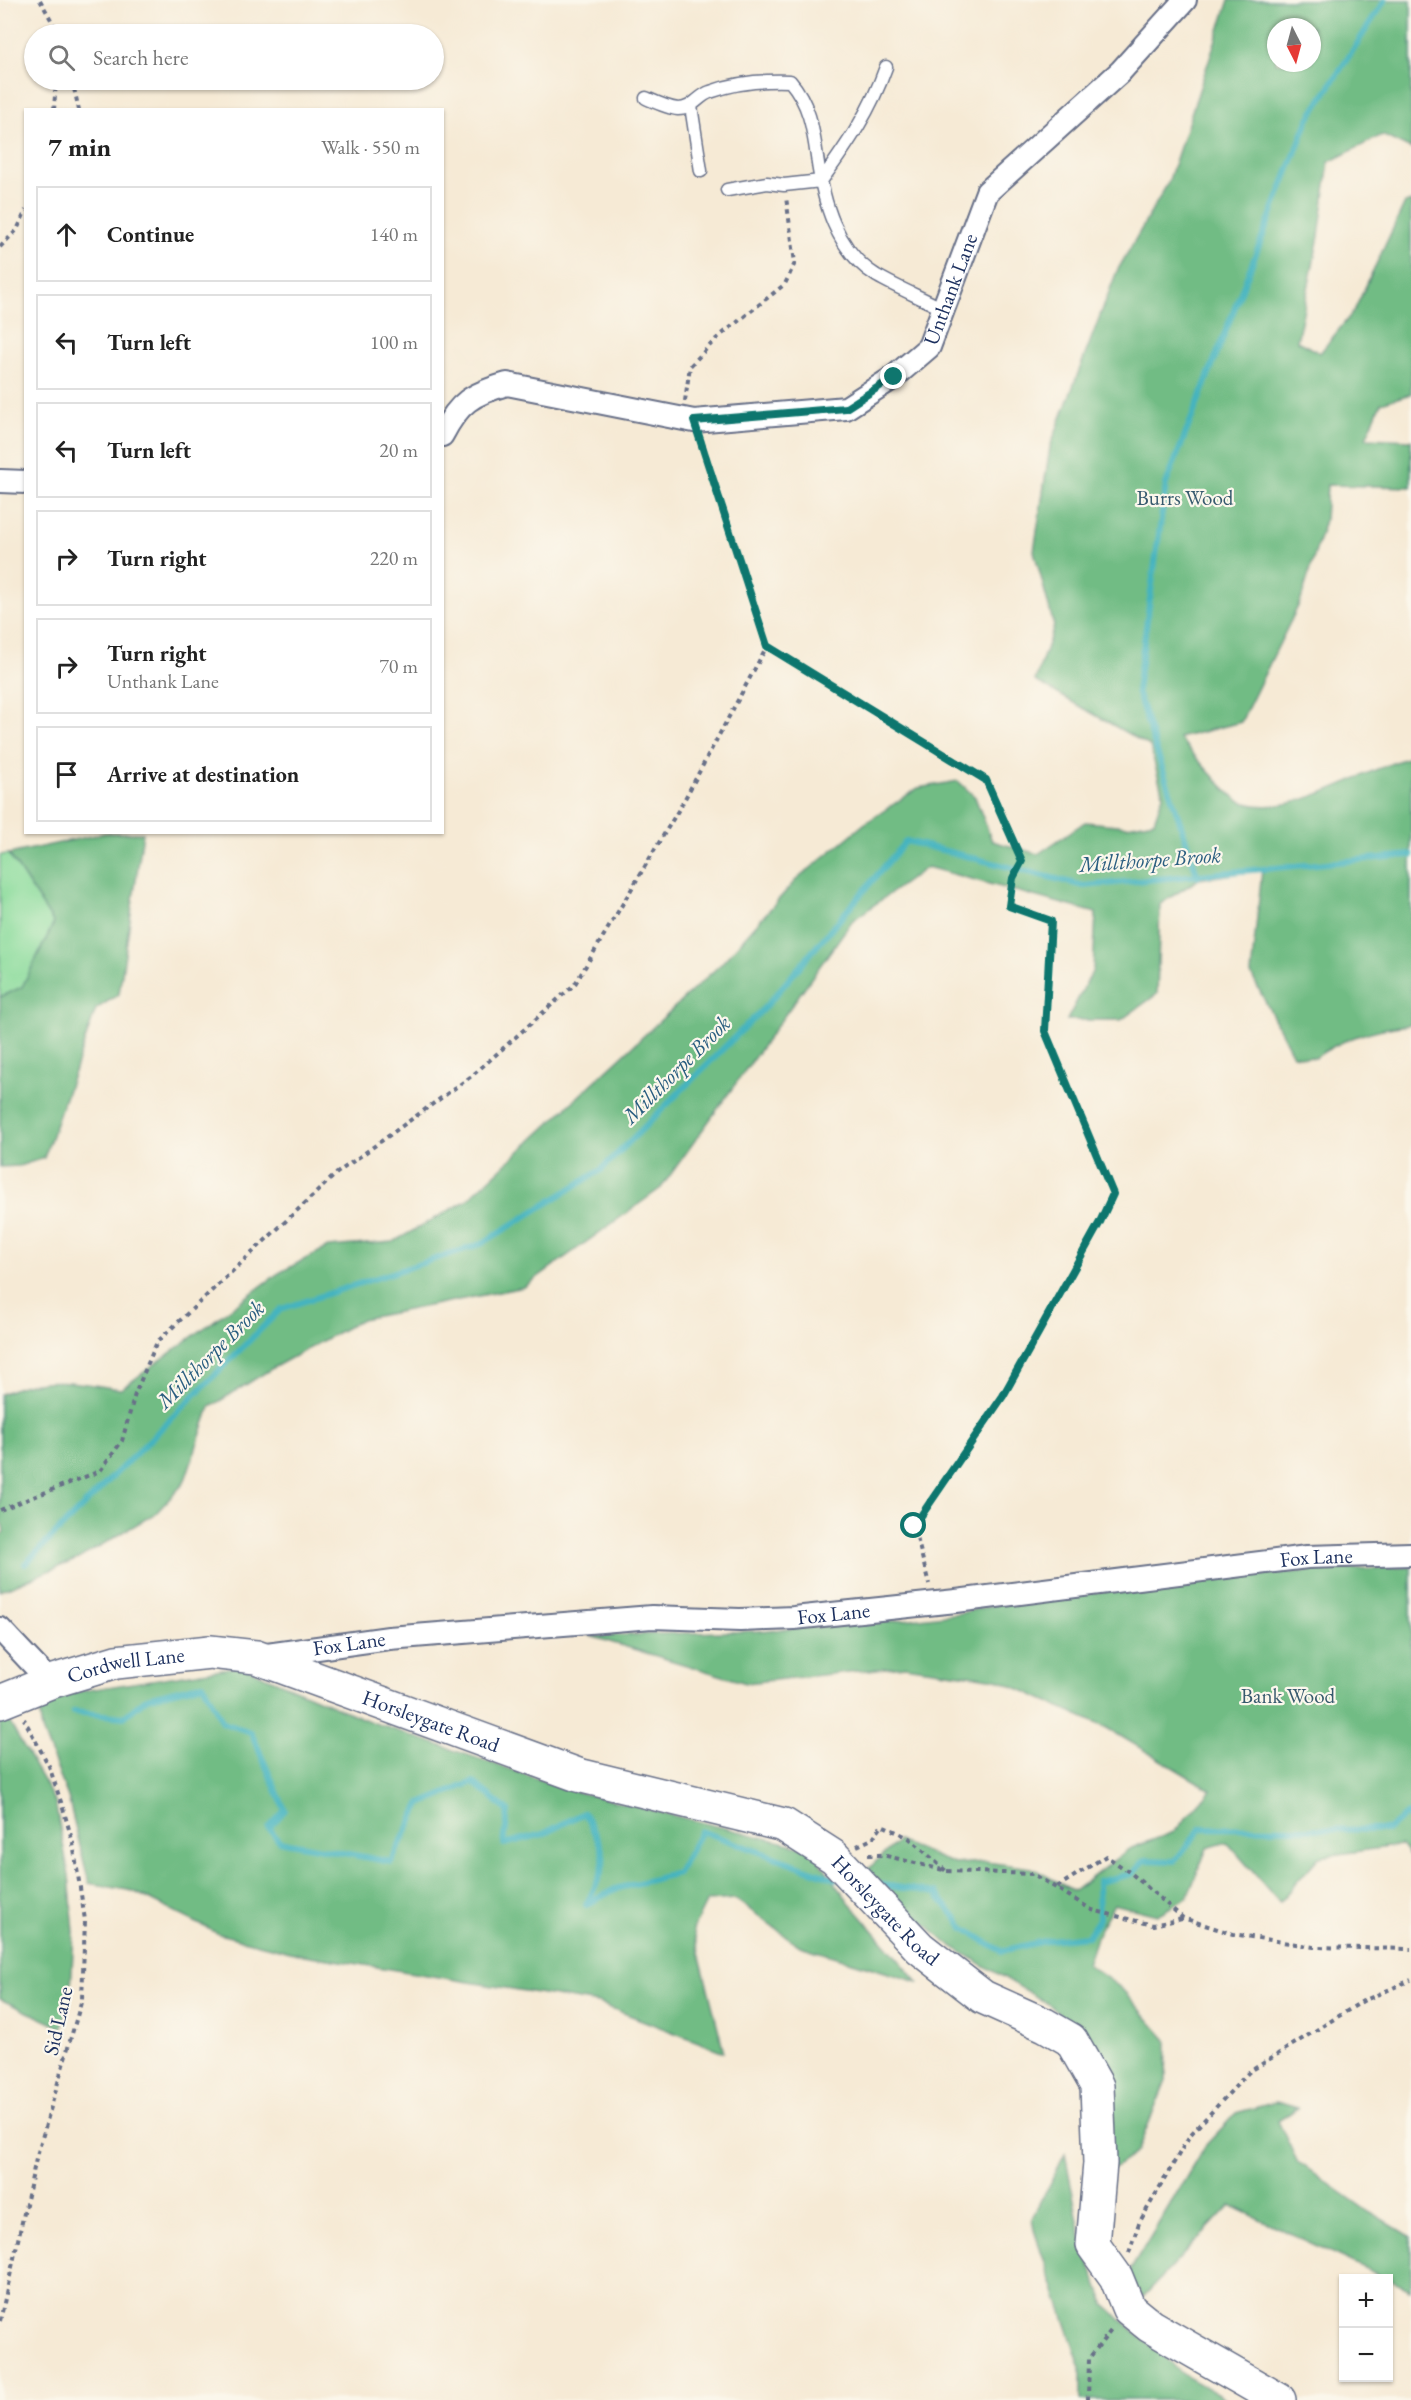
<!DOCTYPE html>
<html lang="en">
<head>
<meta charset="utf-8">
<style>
  :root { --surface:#fff; --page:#f2f2f2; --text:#222; --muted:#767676; --line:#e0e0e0 }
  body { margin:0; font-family:"EB Garamond",serif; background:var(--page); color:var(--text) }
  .controls { position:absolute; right:18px; bottom:18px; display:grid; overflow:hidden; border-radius:0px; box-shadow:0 2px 4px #0004 }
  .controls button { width:54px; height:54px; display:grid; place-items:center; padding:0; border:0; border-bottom:2px solid var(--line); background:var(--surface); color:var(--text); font:30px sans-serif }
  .compass { position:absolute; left:1267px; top:18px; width:54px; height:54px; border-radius:50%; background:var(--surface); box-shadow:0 2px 4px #0004; rotate:174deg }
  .stop { position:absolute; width:18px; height:18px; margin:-14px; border:4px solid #0f766e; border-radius:50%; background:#fff }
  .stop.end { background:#0f766e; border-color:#fff; box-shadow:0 2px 6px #0008 }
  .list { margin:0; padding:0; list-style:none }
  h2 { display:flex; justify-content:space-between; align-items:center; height:78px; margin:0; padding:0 24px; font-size:26px }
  h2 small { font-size:20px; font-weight:400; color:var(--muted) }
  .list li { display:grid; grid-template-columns:39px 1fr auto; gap:18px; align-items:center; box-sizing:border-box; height:96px; margin:0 12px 12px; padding:0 12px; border:2px solid var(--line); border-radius:0px }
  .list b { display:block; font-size:22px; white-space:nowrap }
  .list p { margin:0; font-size:20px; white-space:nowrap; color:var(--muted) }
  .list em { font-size:20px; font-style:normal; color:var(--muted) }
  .icon { flex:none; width:33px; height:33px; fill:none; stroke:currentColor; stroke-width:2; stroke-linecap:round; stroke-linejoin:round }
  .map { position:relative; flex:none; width:1411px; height:2400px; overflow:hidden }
  .search { position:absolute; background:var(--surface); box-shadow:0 2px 4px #0004; left:24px; top:24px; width:420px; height:66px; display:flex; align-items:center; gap:15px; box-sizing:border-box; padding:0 21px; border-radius:33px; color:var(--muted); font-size:22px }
  .panel { position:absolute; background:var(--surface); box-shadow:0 2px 4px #0004; left:24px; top:108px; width:420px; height:726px; border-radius:0px }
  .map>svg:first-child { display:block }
  .green { fill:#8cdc9c; stroke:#54867d; stroke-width:1.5 }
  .forest { fill:#71bc84; stroke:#467671; stroke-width:1.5; fill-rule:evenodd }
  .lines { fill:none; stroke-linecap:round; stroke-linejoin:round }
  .stream { stroke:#45b4bf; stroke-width:6 }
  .service-casing { stroke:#687088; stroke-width:15 }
  .minor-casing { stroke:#687088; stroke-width:26 }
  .secondary-casing { stroke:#687088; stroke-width:36 }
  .path { stroke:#687088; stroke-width:4; stroke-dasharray:4.5 4.5; stroke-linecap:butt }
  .service { stroke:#fff; stroke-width:12 }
  .minor { stroke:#fff; stroke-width:22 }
  .secondary { stroke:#fff; stroke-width:33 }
  .route { stroke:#0f766e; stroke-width:8 }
  .labels { text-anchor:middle; stroke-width:4.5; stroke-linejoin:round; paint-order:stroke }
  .street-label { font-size:21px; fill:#1b2f5e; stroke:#fbf7ec }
  .park-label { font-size:21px; fill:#375a6e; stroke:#fbf7ec }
  .water-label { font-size:22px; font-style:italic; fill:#2a5e80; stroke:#fbf7ec }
</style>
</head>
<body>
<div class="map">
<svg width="1411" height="2400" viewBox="0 0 1411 2400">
  <rect width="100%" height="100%" fill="#fbf7ec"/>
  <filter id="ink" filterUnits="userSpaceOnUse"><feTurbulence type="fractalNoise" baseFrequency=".0167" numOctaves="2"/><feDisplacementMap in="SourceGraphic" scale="12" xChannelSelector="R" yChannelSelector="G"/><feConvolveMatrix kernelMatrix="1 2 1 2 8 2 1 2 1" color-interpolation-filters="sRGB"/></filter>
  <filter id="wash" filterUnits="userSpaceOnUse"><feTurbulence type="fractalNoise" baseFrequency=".008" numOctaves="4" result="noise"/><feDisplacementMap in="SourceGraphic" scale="24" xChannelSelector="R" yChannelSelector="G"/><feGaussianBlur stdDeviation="1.35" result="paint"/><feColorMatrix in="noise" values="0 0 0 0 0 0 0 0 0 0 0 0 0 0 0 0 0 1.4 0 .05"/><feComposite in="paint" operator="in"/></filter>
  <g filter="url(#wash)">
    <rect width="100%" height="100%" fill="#f6ead5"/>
    <!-- green -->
    <path class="green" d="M9,854L54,923L22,987L0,997V855Z"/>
    <!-- forest -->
    <path class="forest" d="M1229,0H1411V149L1382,135L1329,162L1319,236L1297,341L1320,353L1354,311L1405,203L1411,201V394L1381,403L1366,438L1411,440V487L1327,485L1325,520L1301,600L1241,722L1179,738C1190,750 1228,796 1240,801C1290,822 1362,769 1411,757V1025C1376,1028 1344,1037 1315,1058L1293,1055L1251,974L1262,870L1199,879L1160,904L1157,994L1121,1020H1067L1093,970L1096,913L927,867L852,921L661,1188L524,1287L362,1319L271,1369L210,1407L184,1483L156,1513L78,1559L0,1591V1535L4,1532L0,1511V1394C8,1392 14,1388 22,1386C54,1376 89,1385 121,1389L279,1273L328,1247L393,1242L466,1201L721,964L795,881L864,824L918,788L958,781L975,797L992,841L1038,854L1085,822L1127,826L1154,821L1163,795L1150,746L1035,681L1054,626L1034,551L1050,447L1117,271L1168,183ZM1276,27H1312V63H1276Z
      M105,833H143L119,994L96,1009L44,1158L19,1166L0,1167V997L22,987L54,923L9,854Z
      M1411,1567V1858L1401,1845L1319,1857L1279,1902L1227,1842L1207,1848L1187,1898L1157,1915L1114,1904L1098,1932L1087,1964L1121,1988L1167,2040L1166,2081L1137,2152L1105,2174L1112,2102L1098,2050L1050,2005L948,1944L867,1870L898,1841L954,1864L985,1862L1032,1868L1074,1891L1129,1849L1174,1832L1211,1790L1107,1728L997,1679L905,1666L746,1683L590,1636L756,1631L878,1623L961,1613L1013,1600L1316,1570Z
      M241,1666L369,1721L573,1791L811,1849L849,1902L918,1982L800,1946L735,1899L707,1901L693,1929L724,2052L598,2003L298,1954L219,1934L133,1891L89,1883L68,1797L42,1730L37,1698Z
      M6,1716L55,1802L69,1875L74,1932L71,1989L62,2028L0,1999V1718Z
      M1276,2102L1298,2108L1278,2121L1297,2161L1369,2212L1411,2237V2290L1230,2205L1143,2297L1127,2276L1205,2146L1236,2113Z
      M1065,2154L1083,2246L1105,2305L1184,2375L1228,2400H1081V2368L1034,2230L1032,2218Z"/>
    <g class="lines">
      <!-- stream -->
      <path class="stream" d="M1198,877L1137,691L1166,484L1308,120L1385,0
        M25,1564L281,1309L481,1244L601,1170L767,1005L906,841L1084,886L1411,855
        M73,1712L124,1717L147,1698L203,1684L223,1723L251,1732L285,1810L269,1828L279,1841L391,1862L420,1804L473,1782L508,1811L504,1844L543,1834L584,1813C609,1859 610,1858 586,1905L615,1889L678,1873L701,1831L836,1879
        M876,1884L936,1893L964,1928L1001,1951L1049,1940L1088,1936L1099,1919L1098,1882L1132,1874L1145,1860L1175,1861L1201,1828L1387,1830L1407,1814L1411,1819"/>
    </g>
  </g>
  <g filter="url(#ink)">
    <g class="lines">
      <defs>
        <path id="service" d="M646,98C655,102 668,108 678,109C693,109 698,96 710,92C736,82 763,80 790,81C809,103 813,128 817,157C823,201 836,251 877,276C898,288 922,298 943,309
          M691,106L701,171
          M727,190L767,183L784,185L821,181C848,144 871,110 886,67"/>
        <g id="minor">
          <path id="s1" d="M442,435C459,402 472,394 507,384L694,421L846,408L894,377L929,347L987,192L1120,72L1185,0"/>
          <path d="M0,481L26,482"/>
          <path d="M0,1629L50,1682"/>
          <path id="s2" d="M260,1656L389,1638L652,1617L740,1620L794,1618L956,1601L1307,1557L1411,1554"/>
        </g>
        <g id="secondary">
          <path id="s3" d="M0,1702L50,1682L116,1662L210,1652L256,1657L578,1775L784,1825L834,1857L920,1948L983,1997L1045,2025L1071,2040L1097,2086L1100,2163L1093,2245L1116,2277L1129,2309L1150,2326L1279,2400"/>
        </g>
      </defs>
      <!-- service casing -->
      <use href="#service" class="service-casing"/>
      <!-- minor casing -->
      <use href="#minor" class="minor-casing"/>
      <!-- secondary casing -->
      <use href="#secondary" class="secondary-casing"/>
      <!-- path -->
      <path class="path" d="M40,0L59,34
        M72,80L79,110
        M54,110L56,80
        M0,247L17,230L26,210
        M685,401L690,366L716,339L785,284L795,263L786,197
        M767,646L986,780L1022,861L1013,878L1009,906L1051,921L1045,1031L1113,1194L1100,1222L1003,1396L914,1526L929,1584
        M0,1510L100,1471L122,1441L135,1394L157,1342L337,1173L473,1075L575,984L682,804L767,646L701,439
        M857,1846L872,1839L882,1825L909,1838L946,1871
        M868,1855H883L947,1871L1033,1874L1092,1910L1153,1925L1182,1919
        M1057,1887L1106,1856L1132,1874L1183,1918L1233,1934L1314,1947L1411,1949
        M1129,2253L1139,2223L1190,2135L1249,2072L1363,2001L1411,1980
        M0,2321L36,2159L82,1999L85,1920L73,1843L62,1805L49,1766L24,1719
        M1088,2400L1089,2358L1113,2328"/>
      <!-- service -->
      <use href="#service" class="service"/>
      <!-- minor -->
      <use href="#minor" class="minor"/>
      <!-- secondary -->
      <use href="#secondary" class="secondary"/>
    </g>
  </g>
  <g class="lines" filter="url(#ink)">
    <!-- route -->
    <path class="route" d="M894,377L846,408L694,421L767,646L986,780L1022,861L1013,878L1009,906L1051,921L1045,1031L1113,1194L1100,1222L1003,1396L914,1526"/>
  </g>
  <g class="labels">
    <!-- street labels -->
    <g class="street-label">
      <text dy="7" stroke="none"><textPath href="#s1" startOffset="594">Unthank Lane</textPath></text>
      <text dy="7" stroke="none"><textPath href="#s2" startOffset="1062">Fox Lane</textPath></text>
      <text dy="7" stroke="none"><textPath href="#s2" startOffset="576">Fox Lane</textPath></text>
      <text dy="7" stroke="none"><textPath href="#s2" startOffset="90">Fox Lane</textPath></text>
      <text dy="7" stroke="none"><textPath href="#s3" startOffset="132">Cordwell Lane</textPath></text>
      <text dy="7" stroke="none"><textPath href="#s3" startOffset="450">Horsleygate Road</textPath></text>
      <text dy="7" stroke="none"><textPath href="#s3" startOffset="952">Horsleygate Road</textPath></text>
      <text transform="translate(58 2021) rotate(-77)" y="7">Sid Lane</text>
    </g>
    <!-- park labels -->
    <g class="park-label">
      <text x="1185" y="505">Burrs Wood</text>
      <text x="1288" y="1703">Bank Wood</text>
    </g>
    <!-- water labels -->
    <g class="water-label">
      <text transform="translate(1150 859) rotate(-4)" y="8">Millthorpe Brook</text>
      <text transform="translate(676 1069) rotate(-45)" y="8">Millthorpe Brook</text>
      <text transform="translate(210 1354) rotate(-45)" y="8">Millthorpe Brook</text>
    </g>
  </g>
</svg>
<div class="controls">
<button>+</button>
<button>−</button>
</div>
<svg class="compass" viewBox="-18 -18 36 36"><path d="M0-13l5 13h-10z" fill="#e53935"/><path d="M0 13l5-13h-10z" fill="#767676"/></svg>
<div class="stop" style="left:914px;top:1526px"></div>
<div class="stop end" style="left:894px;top:377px"></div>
<div class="search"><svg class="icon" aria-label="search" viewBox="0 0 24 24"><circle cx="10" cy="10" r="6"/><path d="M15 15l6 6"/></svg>Search here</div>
<section class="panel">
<h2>7 min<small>Walk · 550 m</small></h2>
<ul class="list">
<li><svg class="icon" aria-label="ahead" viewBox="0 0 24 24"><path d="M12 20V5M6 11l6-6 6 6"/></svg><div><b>Continue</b></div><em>140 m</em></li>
<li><svg class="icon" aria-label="left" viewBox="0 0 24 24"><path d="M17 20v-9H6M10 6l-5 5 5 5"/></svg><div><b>Turn left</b></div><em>100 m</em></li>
<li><svg class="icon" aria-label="left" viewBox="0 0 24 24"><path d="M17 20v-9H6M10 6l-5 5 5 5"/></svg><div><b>Turn left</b></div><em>20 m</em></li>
<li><svg class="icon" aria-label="right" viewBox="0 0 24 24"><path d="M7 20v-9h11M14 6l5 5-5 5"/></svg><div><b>Turn right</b></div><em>220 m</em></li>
<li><svg class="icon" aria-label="right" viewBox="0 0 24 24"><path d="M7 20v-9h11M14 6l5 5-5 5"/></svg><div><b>Turn right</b><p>Unthank Lane</p></div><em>70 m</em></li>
<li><svg class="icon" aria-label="arrive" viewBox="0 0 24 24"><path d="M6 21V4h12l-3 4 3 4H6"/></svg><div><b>Arrive at destination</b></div></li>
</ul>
</section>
</div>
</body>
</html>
